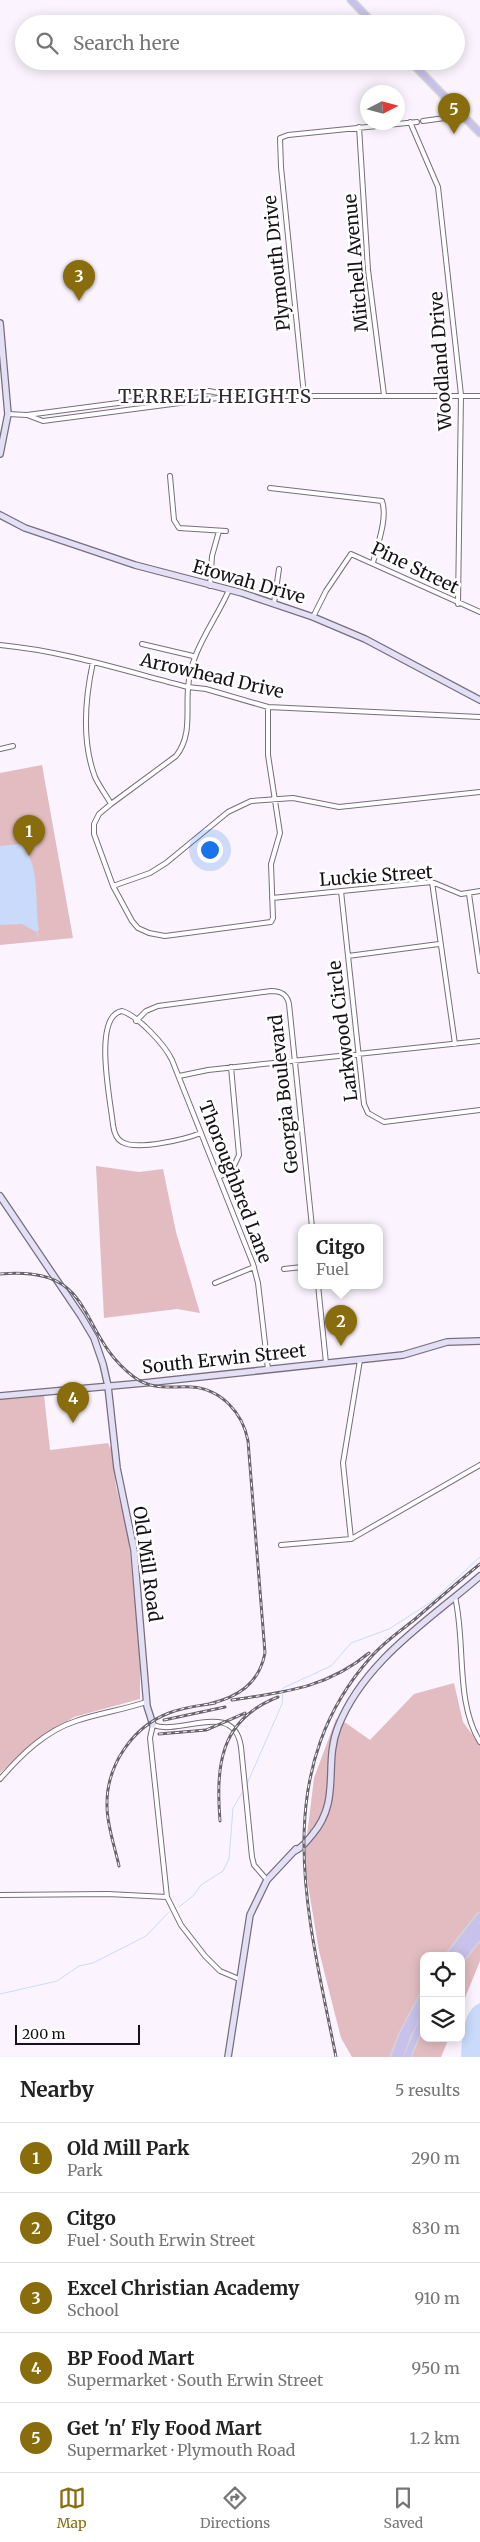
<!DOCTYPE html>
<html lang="en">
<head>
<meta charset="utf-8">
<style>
  :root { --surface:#fff; --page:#f2f2f2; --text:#222; --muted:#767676; --line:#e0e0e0; --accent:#896c0b }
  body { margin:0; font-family:Merriweather,serif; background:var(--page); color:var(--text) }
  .controls { position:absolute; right:15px; bottom:15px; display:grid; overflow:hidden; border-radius:10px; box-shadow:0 2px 12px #0003 }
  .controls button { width:45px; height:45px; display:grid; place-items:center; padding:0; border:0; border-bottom:1px solid var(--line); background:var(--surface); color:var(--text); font:25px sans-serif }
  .compass { position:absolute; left:360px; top:85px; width:45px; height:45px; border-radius:50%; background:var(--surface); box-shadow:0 2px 12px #0003; rotate:84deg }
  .scale { position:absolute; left:15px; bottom:12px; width:125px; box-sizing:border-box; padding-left:5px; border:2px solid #161217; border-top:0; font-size:14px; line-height:18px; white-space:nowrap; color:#161217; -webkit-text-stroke:4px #fff; paint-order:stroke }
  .you { position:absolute; left:209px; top:849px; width:18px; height:18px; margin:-12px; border:4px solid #fff; border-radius:50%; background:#1a73e8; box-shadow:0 0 0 8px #1a73e833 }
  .badge { display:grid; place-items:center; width:32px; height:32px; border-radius:50%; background:var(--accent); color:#fff; font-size:16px; font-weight:700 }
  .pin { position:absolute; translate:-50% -41px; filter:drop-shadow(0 1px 2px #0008) }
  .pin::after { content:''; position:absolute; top:26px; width:18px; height:15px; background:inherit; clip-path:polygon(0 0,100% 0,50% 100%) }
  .popup { position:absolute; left:298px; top:1224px; width:85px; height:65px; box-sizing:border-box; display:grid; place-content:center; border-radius:10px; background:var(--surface); filter:drop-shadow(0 1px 4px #0005); font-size:16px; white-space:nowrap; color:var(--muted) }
  .popup b { font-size:19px; color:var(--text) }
  .popup::after { content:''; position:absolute; left:50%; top:100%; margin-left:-10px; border:10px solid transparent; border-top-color:var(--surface) }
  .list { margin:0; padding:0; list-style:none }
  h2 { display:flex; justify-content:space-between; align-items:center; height:65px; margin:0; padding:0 20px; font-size:21px }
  h2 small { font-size:16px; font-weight:400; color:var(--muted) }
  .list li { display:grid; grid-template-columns:32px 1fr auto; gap:15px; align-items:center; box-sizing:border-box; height:70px; padding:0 20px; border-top:1px solid var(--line) }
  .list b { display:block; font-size:19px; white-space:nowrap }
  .list p { margin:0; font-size:16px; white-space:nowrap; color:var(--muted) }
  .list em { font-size:16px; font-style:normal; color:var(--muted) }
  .icon { flex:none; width:28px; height:28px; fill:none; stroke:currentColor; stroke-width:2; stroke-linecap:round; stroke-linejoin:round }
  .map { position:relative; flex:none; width:480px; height:2057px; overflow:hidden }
  .search { position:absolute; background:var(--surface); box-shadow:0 2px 12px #0003; left:15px; right:15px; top:15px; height:55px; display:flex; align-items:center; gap:12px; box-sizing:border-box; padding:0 18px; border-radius:28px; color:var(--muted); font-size:19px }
  .sheet { height:415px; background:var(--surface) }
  nav { display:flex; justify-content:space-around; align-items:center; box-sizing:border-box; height:70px; border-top:1px solid var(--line); background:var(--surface); font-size:14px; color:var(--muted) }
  nav a { display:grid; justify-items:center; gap:2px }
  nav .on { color:var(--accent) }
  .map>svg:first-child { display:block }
  .green { fill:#e2bcc1 }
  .water { fill:#c9dafb }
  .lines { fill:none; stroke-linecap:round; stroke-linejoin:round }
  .stream { stroke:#c9dafb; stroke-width:1 }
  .street-casing { stroke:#786d7c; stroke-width:6 }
  .secondary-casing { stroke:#786d7c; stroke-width:8 }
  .primary-casing { stroke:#d5d4d5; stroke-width:9 }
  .street { stroke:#fff; stroke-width:4 }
  .secondary { stroke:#e3e0f6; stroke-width:5.5 }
  .primary { stroke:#c8c1ec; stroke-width:6 }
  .rail-casing { stroke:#6a656c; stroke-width:3 }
  .rail { stroke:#fff; stroke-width:1; stroke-dasharray:4; stroke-linecap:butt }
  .labels { text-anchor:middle; stroke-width:5; stroke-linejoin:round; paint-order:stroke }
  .street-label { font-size:18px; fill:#161217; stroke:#fff }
  .neighbourhood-label { font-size:19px; letter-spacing:1px; fill:#322936; stroke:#fff }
</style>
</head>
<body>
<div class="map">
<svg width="480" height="2057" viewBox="0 0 480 2057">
  <rect width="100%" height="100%" fill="#fbf4fe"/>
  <!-- green -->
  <path class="green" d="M42,765L73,938L0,945V773Z
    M96,1166L139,1172L163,1169L176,1232L200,1313L177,1309L104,1318Z
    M44,1395L50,1450L108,1443L112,1451L116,1487L128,1534L140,1652V1699L74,1717L33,1742L0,1773V1399Z
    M454,1683L463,1722L480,1745V1961L461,2008V1956H424V2038H449L441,2057H352L341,2038L319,1951L304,1861L314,1778L336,1719L346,1723L370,1740L414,1694Z"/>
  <!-- water -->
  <path class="water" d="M18,844C42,857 34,907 39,930L36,932L22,924L0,925V846Z
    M480,2003V2057H461C462,2041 462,2010 480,2003Z"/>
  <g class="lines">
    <!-- stream -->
    <path class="stream" d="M37,932L38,936
      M247,1784L282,1704L283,1688L331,1666L351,1643L389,1629L431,1602L480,1557
      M179,1907L194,1895L201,1885L223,1871L229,1859L233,1808L242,1793
      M0,1994L57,1981L79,1966L93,1963L146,1936L169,1912"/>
    <defs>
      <path id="street" d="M423,121L452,117L460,112
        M410,122L438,187L461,395L458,604
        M359,127L368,270L384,395
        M304,395L281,167L280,138L288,135L417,122
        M8,414L27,415L209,391L233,396
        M27,415L43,421L233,396H480
        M170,476L174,520L179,528L226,531
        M270,488L382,501C388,519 377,545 373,563
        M210,586L212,556L219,531
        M229,590C214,624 190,651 188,689C186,712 192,736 176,756L111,804L99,814L94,824V834L113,886L132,921L138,928L149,933L165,936L271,922L273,918L271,864L280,833L268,755V707
        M274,603L279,569
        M313,617L326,591L351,554L480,612
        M142,644L193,656
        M0,645C64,651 125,671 188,687L206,689L268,707L480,717
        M93,662C85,699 81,740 95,777C99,786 106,795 111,804
        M0,749L13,746
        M432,882L455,1044
        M113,886L150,873L166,863L228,812L251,801L293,798L339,807L480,792
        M341,891L364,1104L368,1113L384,1122L480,1110
        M469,894L480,971
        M272,898L432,882L461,894L480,891
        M348,956L439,944
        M136,1021L146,1011L158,1006L271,991C281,991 287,994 289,1004L312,1227
        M179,1076L208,1070L480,1041
        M201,1133C186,1139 137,1151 122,1142C116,1139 114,1132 113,1125C111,1103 92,1016 122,1011C138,1016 165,1045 172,1060L253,1264L258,1283L268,1369
        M219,1177L232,1170L239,1155L231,1067
        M284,1269L302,1267
        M215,1283L254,1267
        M318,1285L326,1363
        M351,1539L343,1463L360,1360
        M281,1545L351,1539L480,1465
        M455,1597C466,1643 455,1702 480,1742
        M0,1779C21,1755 45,1731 76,1721C99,1713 123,1710 146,1702
        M0,1895L108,1894L167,1897
        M239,1979L220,1971L205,1956L181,1925L167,1897L150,1738L153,1725C181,1736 234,1699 241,1747L252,1857L254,1865L267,1880"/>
      <path id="secondary" d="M0,323L8,414L0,454
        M0,515L25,528L135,565L242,593L313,617L365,639L480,700
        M0,1196L81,1316L94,1338L103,1364L108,1386L117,1468L134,1550L147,1706L153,1725
        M0,1396L144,1383L403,1355L447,1342L480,1341
        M295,1851C303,1847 306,1842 312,1835C342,1800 323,1765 338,1727C364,1661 428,1621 480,1576
        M228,2057L250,1915L267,1880L296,1849"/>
      <path id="primary" d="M351,0L374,24
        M410,61L480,133
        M447,100L449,118
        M449,1956L480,1916
        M457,1956L480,1926
        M461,1959L480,1935
        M394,2057L403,2034L424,1994
        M400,2057L407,2036L424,2003
        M407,2057L424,2016"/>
    </defs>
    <!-- street casing -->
    <use href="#street" class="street-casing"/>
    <!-- secondary casing -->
    <use href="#secondary" class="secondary-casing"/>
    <!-- primary casing -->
    <use href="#primary" class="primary-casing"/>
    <!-- street -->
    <use href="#street" class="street"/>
    <!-- secondary -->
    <use href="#secondary" class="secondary"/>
    <!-- primary -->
    <use href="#primary" class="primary"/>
    <defs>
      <path id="rail" d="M0,1274C99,1265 75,1333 134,1377C153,1391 170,1386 192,1387C221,1389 243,1413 248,1441L265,1653C259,1684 238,1697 209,1704
        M232,1700C284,1692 327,1688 369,1653
        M164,1720L225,1707
        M159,1734L206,1730L245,1713
        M220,1821C216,1766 219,1720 278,1697
        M119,1866C115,1847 107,1826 107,1806C106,1766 132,1727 169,1713C184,1707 199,1706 215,1703
        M336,2057C309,1920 266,1775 371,1657C383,1643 399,1632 414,1620C436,1601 458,1582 480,1564"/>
    </defs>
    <!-- rail casing -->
    <use href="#rail" class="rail-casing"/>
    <!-- rail -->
    <use href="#rail" class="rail"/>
  </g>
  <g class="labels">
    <!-- street labels -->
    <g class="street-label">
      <text transform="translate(277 263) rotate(-96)" y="6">Plymouth Drive</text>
      <text transform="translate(356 263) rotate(-95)" y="6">Mitchell Avenue</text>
      <text transform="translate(441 361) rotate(-94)" y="6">Woodland Drive</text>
      <text transform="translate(415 568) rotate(26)" y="6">Pine Street</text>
      <text transform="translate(249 582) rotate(16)" y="6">Etowah Drive</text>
      <text transform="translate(212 676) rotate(13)" y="6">Arrowhead Drive</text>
      <text transform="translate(376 876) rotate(-4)" y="6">Luckie Street</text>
      <text transform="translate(343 1031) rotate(-97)" y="6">Larkwood Circle</text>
      <text transform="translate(284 1094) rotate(-96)" y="6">Georgia Boulevard</text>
      <text transform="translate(235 1182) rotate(69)" y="6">Thoroughbred Lane</text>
      <text transform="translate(224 1359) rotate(-6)" y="6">South Erwin Street</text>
      <text transform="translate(147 1564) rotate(82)" y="6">Old Mill Road</text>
    </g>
    <!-- neighbourhood labels -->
    <g class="neighbourhood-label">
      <text x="215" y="403">TERRELL HEIGHTS</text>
    </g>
  </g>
</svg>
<div class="controls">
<button><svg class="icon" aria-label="locate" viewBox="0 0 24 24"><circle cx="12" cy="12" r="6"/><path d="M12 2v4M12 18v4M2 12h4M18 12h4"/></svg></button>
<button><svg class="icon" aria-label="layers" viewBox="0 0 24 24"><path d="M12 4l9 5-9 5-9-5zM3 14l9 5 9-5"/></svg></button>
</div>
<svg class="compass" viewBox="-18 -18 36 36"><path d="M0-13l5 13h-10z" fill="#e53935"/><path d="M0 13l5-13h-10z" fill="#767676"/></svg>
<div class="scale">200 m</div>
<div class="you"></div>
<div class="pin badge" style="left:29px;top:856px">1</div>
<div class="pin badge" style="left:341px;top:1346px">2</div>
<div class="popup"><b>Citgo</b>Fuel</div>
<div class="pin badge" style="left:79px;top:301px">3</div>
<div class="pin badge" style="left:73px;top:1423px">4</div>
<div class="pin badge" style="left:454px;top:134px">5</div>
<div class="search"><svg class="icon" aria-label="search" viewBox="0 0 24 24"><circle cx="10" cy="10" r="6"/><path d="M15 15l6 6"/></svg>Search here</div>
</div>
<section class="sheet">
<h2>Nearby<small>5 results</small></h2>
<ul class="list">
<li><span class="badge">1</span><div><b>Old Mill Park</b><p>Park</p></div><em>290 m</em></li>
<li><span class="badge">2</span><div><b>Citgo</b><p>Fuel · South Erwin Street</p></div><em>830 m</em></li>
<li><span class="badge">3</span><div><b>Excel Christian Academy</b><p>School</p></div><em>910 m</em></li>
<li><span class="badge">4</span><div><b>BP Food Mart</b><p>Supermarket · South Erwin Street</p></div><em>950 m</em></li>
<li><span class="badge">5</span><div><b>Get 'n' Fly Food Mart</b><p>Supermarket · Plymouth Road</p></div><em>1.2 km</em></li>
</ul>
</section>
<nav>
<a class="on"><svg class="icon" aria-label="map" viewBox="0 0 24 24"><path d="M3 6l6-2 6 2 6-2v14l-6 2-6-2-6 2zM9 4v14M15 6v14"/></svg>Map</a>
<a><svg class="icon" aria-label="directions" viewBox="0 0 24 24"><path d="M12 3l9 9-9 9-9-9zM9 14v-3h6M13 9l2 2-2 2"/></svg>Directions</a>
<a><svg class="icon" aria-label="saved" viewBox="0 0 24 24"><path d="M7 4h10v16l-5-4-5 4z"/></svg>Saved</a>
</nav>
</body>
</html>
